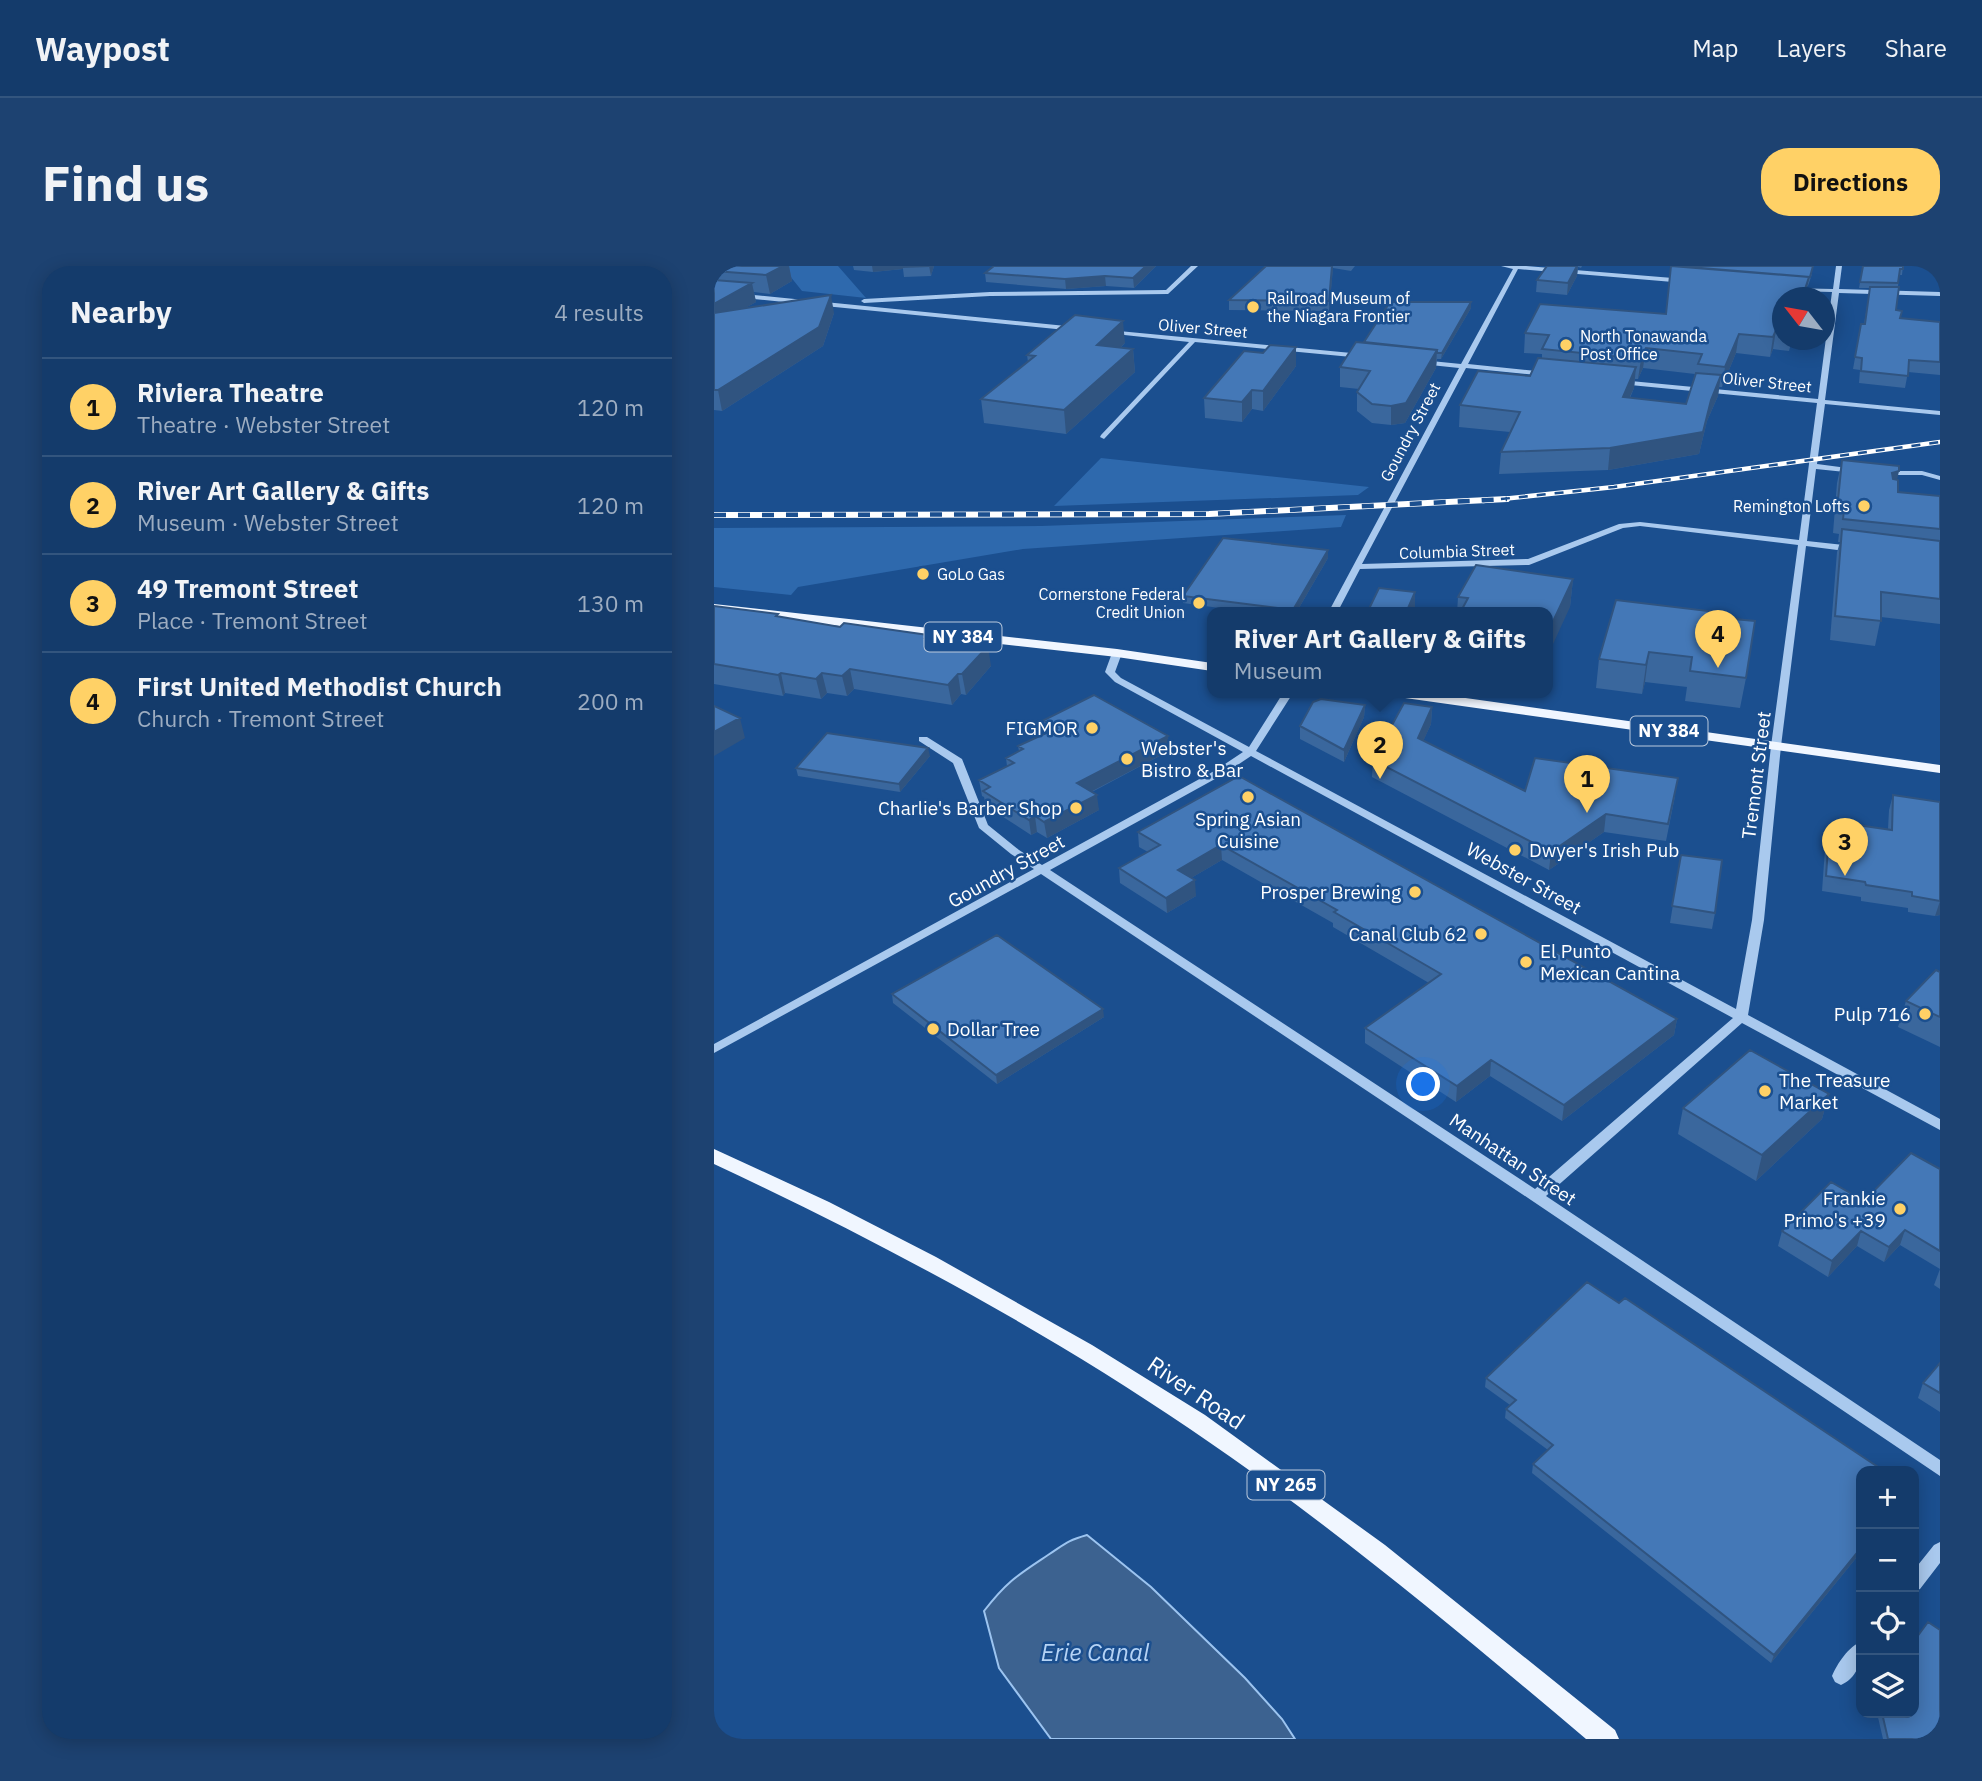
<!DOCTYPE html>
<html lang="en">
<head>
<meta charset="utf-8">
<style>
  :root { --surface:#143b6b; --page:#1d4271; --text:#f1f3f6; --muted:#9dadc1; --line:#33557e; --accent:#ffd166 }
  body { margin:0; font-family:"IBM Plex Sans",sans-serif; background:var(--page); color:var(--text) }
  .controls { position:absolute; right:21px; bottom:21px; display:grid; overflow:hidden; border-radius:14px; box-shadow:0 4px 18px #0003 }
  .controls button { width:63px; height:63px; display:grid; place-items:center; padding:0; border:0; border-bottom:2px solid var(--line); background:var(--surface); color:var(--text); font:35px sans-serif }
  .compass { position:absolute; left:1058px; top:21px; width:63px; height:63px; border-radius:50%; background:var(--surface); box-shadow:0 4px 18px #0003; rotate:301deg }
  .you { position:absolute; left:710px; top:819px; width:24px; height:24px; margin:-18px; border:5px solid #fff; border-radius:50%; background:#1a73e8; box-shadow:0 0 0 10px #1a73e833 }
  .badge { display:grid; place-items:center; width:46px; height:46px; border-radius:50%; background:var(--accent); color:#111; font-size:23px; font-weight:700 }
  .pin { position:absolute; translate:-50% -58px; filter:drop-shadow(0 2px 4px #0008) }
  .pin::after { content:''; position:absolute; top:37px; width:24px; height:21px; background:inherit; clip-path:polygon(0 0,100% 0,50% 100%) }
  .popup { position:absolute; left:493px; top:341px; width:346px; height:91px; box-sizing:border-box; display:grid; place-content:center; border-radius:14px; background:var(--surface); filter:drop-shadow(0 2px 5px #0005); font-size:23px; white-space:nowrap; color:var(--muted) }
  .popup b { font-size:26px; color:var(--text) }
  .popup::after { content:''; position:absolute; left:50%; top:100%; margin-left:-14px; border:14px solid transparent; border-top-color:var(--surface) }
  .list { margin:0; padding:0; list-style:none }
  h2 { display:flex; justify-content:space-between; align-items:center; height:91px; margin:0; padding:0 28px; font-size:30px }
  h2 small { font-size:23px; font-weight:400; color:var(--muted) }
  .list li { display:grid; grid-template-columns:46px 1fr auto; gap:21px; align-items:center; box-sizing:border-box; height:98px; padding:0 28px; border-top:2px solid var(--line) }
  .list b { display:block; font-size:26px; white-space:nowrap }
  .list p { margin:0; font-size:23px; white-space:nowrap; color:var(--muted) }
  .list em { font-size:23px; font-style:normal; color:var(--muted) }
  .icon { flex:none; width:38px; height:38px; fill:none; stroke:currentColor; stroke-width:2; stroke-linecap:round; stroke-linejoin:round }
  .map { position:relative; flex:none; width:1226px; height:1473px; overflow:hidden; border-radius:28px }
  header { display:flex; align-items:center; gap:42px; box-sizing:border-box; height:98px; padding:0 35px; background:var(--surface); border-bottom:2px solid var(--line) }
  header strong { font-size:33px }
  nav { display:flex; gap:38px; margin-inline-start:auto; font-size:24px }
  .intro { display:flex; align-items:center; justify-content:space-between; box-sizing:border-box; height:168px; padding:0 42px }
  h1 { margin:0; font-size:49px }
  .button { padding:18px 32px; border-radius:28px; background:var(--accent); color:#111; font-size:24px; font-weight:700 }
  main { display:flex; gap:42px; padding:0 42px }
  aside { flex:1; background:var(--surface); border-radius:28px; box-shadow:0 4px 18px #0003 }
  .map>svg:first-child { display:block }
  .green { fill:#2e69ad }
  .water { fill:#3c6290; stroke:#9cc4f0; stroke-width:2 }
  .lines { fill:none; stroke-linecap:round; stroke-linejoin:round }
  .minor { fill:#a9c9ee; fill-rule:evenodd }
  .major { fill:#f0f6ff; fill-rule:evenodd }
  .rail-far1-casing { stroke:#fff; stroke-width:4.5 }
  .rail-casing { stroke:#fff; stroke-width:6 }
  .rail-far1 { stroke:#1b4f8f; stroke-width:2.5; stroke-dasharray:9; stroke-linecap:butt }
  .rail { stroke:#1b4f8f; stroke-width:4.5; stroke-dasharray:12; stroke-linecap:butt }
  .wall { fill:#3a679d; fill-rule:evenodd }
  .shaded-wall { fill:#305480 }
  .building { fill:#4478b7; stroke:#305480; stroke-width:2 }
  .poi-dot { fill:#ffd166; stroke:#1b4f8f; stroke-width:2.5 }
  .labels { text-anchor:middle; stroke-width:5; stroke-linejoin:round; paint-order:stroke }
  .far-poi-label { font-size:16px; fill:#fff; stroke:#1b4f8f; text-anchor:start }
  .far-street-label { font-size:16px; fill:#fff; stroke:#1b4f8f }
  .shield { fill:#1b4f8f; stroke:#bbcadd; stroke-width:2 }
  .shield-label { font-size:18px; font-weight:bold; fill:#fff }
  .poi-label { font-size:19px; fill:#fff; stroke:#1b4f8f; text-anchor:end }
  .street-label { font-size:19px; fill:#fff; stroke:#1b4f8f }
  .near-street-label { font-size:23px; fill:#fff; stroke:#1b4f8f }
  .near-water-label { font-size:24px; font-style:italic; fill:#b5d3f5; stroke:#1b4f8f }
</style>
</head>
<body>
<header>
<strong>Waypost</strong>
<nav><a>Map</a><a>Layers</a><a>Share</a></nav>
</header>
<div class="intro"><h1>Find us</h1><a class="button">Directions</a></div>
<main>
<aside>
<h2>Nearby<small>4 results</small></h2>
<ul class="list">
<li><span class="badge">1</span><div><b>Riviera Theatre</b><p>Theatre · Webster Street</p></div><em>120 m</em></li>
<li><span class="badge">2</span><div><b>River Art Gallery &amp; Gifts</b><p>Museum · Webster Street</p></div><em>120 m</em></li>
<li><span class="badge">3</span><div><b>49 Tremont Street</b><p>Place · Tremont Street</p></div><em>130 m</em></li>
<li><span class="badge">4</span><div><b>First United Methodist Church</b><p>Church · Tremont Street</p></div><em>200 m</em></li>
</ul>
</aside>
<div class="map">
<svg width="1226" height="1473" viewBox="0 0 1226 1473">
  <rect width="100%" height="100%" fill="#1b4f8f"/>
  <!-- green -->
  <path class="green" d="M68,0H124L152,32L88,25Z
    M387,192L655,221L644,229L340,240Z
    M632,249L627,261L309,283L84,321L77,329L0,321V262L327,260Z"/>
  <!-- water -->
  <path class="water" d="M373,1269L437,1321L531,1412L568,1453L581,1473H337L285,1402L270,1345C293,1315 304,1309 334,1289C351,1278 352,1275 373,1269Z"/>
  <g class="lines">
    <!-- minor -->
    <path class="minor" d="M477,0H484L454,28L276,30L150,37L147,35L150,33L276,26L452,24Z
      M787,0H812L971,13L974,15L971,17L804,3L754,98L832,106L836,108L832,110L752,102L648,298L814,293L905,258L926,256L1085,274L1103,137L906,118L902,116L906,114L1104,133L1118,26L1076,25L1074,22L1119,23L1122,0H1128L1125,23L1226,26V30L1125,27L1111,134L1226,145V149L1111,138L1103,198L1141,203L1145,205L1141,207L1102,203L1093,275L1139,280L1143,283L1139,286L1092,280L1067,480L1050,654L1034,749L1226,853V864L1028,757L832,930L1226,1194V1210L817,934L327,608L0,787V778L320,603L297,588L265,562L239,497L205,475V471H213L248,493L274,559L305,584L328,599L502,504L529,486L401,416L391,406L398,387L403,384L408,387L401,406L407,412L535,481L569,427H579L542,485L1022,743L1038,654L1057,480L1084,279L926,260L909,262L815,299L646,303L623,347H614L745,102L707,98L704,96L707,94L747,98L799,3ZM537,490L1019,752L821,923L336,604L510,508Z
      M0,25L362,61L365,63L362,65L0,29Z
      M394,64L648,88L651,90L648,92L481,76L390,173L386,171L387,169L475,76L392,67V65Z
      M1167,205H1208L1226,210V214L1208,209H1167Z
      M1226,1276V1297L1206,1323L1200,1325V1304L1220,1279Z
      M1147,1376C1148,1393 1145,1411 1127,1419L1121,1416L1118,1410C1123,1398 1135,1380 1147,1376Z"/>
    <!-- major -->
    <path class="major" d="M0,338L403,383L498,397V405L403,391L0,346Z
      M677,427H716L1226,499V507L684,431Z
      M0,883L115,936L222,991L378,1079L491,1149L671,1279L901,1464L905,1473H872C744,1365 615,1257 476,1163C326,1061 164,975 0,898Z"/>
    <defs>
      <path id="rail-far1" d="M769,235L900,221L1226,176"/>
      <path id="rail" d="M0,249L495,248L793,233"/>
    </defs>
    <!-- rail-far1 casing -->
    <use href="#rail-far1" class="rail-far1-casing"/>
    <!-- rail casing -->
    <use href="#rail" class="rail-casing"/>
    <!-- rail-far1 -->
    <use href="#rail-far1" class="rail-far1"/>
    <!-- rail -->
    <use href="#rail" class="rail"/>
  </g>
  <!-- wall -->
  <path class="wall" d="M0,0H75L78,15L56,28L40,26L42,36L31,42L120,47L109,80L8,145L0,144Z
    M139,0H220L217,10L190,11L189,3L159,6L140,4Z
    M442,0L420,22L392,20L352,23L272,16L271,7Z
    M552,0H641L637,5L619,2L615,45L515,44V34Z
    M833,0H868L867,2L864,1L863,10L853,29L822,26L823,14Z
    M1149,0H1189L1188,9H1185L1182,44L1187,52L1226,56V109L1194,106L1191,122L1145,117L1146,104L1139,103L1147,58H1150L1156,22H1145Z
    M1098,8L1094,20L1068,32V74H1078L1075,85L1059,83L1056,91L1022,87L1008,121H1005L1004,130L993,155L985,188L894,204L785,208L787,186L796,166L745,161L746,139L816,110L828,92V88L810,87L811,67L951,48ZM929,102L981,108L972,138L916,132L920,122L921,113H924Z
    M757,42L727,93H723L722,102L691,157L677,159L658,157L643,145V126L645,123L626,121V101L650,76Z
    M411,77L406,82L419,83L421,106L352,168L270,157L267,133L314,96L313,89Z
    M582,81V100L549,145L538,143L528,156L491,152L490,132L549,87Z
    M1128,194L1183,214L1184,226L1226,230V358L1167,351L1161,380L1116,374L1123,286L1126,276H1124L1125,268L1119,267L1123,217Z
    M614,292L582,347H542L469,337V330Z
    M859,313L856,341L834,347H743L744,331Z
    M0,340L126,361L214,372L277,400L252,429L247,428L238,439L140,423L133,430L113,427L107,433L71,427L69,430L0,418Z
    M1010,352L1032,412L1026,442L971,435L973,421L931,416L928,428L882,422L885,393Z
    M651,439L650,451L630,496L586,473V460Z
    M718,441L717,458L709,475L811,525L961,530L952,575L890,566L835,604L658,511L659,494Z
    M330,454L454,470L455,485L378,526L385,544L333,572L323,566L317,569L272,540L270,531L268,530L265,514L293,500L292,492L305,485L304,480L331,468Z
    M216,490L186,526L84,510L82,502Z
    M525,510L963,753L960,769L848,855L776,810L742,836L651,777V762L715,717L619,661V657L508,594L477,612L482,630L453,647L406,617L405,602L434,586L425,581L424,566Z
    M1179,529L1226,536V649L1221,650L1194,646V642L1147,635V631L1108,625L1111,583L1115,568L1120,569L1123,556L1174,563L1175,544Z
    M967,589L1001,647L998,663L956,657Z
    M1226,706V781L1184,761L1192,735Z
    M178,728L390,751L283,818L179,737Z
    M1115,828L1108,853L1042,915L964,868L969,842Z
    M1226,903V1023L1220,1019L1226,1003L1186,979L1170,996L1143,980L1114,1011L1064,980L1068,965L1150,935Z
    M1226,1097V1146L1204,1132L1209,1117Z
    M772,1112L1147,1205V1286L1057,1397L818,1207L819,1198L834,1184L791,1152L792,1143L796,1139L771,1121Z
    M1163,1447H1200L1226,1473H1169Z"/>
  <!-- shaded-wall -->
  <path class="shaded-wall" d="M69,0H75L78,15L56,28L52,9Z
    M158,0H193L189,1V3L159,6Z
    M215,0H220L217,10Z
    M432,0H442L420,22L419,12Z
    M618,0H619L615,45V35Z
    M864,0L863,10L853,29L854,17Z
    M391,10L392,20L352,23L351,13Z
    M1095,11L1091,32H1088Z
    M38,17L42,36L0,60V38Z
    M117,29L120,47L109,80L8,145L4,124Z
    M757,36V42L727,93L728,87Z
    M409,55L411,77L385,101L383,79Z
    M1062,64L1059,83L1056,91L1059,71Z
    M1025,68L1022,87L1008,121L1011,101Z
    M582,81V100L549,145V125Z
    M932,82L929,102L924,113L927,93Z
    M419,83L421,106L352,168L350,144Z
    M723,84L722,102L691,157L677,159V140Z
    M922,101L920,122L906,152L909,131Z
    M1007,109L1004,130L993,155L985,188L894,204L896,182L997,134Z
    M538,124V143L528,156V136Z
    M1185,205L1180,228L1178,207Z
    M614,284V292L582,347H579V344Z
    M859,313L856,341L834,389V366Z
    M701,326V341L698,347H692Z
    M274,380L277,400L252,429L248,408Z
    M935,386L931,416L928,428L932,399Z
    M136,403L140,423L133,430L128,410Z
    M67,407L71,427L69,430L64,409Z
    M108,407L113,427L107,433L102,413Z
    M244,408L247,428L238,439L234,419Z
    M651,439L650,451L630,496V484Z
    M718,441L717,458L703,489L704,472Z
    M26,452L31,472L0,490V466Z
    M454,470L455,485L365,532L363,517Z
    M214,482L216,490L186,526L185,518Z
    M383,529L385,544L333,572L330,556Z
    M892,548L890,566L835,604L837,586Z
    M321,550L323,566L317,569L315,554Z
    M507,579L508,594L465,619L464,604Z
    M481,614L482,630L453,647L452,632Z
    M1226,635V649L1221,650Z
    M389,743L390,751L283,818L282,809Z
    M963,753L960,769L848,855L850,839Z
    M777,794L776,810L742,836L743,820Z
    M1115,828L1108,853L1042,915L1048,889Z
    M1191,964L1186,979L1170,996L1175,981Z
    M1147,965L1143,980L1114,1011L1118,995Z
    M1147,1282V1286L1057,1397L1060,1389Z"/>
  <!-- building -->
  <path class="building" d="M0,0H69L52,9L0,5Z
    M189,0H215L189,1Z
    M280,0H432L419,12L391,10L351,13L271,7Z
    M552,0H618L615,35L515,34Z
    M833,0H863L854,17L823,14Z
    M957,0L1095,11L1088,32H1068V64H1062L1059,71L1025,68L1011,101L984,98L988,88L932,82L927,93L828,83L835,69L811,67L826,38L952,48Z
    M963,0H1099L1096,11Z
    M1149,0H1189V3H1186L1184,17L1146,16Z
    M0,14L38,17L0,38Z
    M1156,21H1185L1182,44L1188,45L1186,52L1226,56V96L1195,94L1194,110L1147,105L1148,92L1141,91L1147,58H1151Z
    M117,29L105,61L4,124H0V47Z
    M676,36H757L728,87H723V84L650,76Z
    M361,49L409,55L383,79L419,83L350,144L267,133L321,90L313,89Z
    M642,76L723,84L692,137L677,140L658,138L643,126L656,105L626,101Z
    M556,79L582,81L549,125L538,124L528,136L490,132L530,85L549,87Z
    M824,92L922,101L909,131L972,138L982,107L1007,109L997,134L989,166L896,182L787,186L806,146L746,139L764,105L816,110Z
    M1128,194L1185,200V205L1178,207L1179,213L1184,214V226L1226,230V263L1129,253L1130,244H1123Z
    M1128,263L1226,275V333L1167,326V355L1121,350Z
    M509,272L614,284L579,344L469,330Z
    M762,299L859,313L834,366V347H746L754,332L744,331Z
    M665,322L701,326L692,347H653Z
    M902,334L1011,347L1010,352L1041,355L1032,412L976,405L978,391L935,386L932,399L885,393Z
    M0,340L64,348L62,350L126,361L130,357L214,369L211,372L274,380L248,408H244L234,419L136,403L128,410L108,407L102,413L67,407L64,409L0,398Z
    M380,429L454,470L363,517L383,529L330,556L321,550L315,554L269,525L276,521L265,514L300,497L292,492L309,483L304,480L343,462L330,454Z
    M607,433L651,439L630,484L586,460L599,436Z
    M690,437L718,441L704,472L811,525L821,492L964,512L954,558L892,548L837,586L659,494Z
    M0,440L26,452L0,466Z
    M113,467L214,482L185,518L82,502Z
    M525,510L963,753L850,839L777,794L743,820L651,762L727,708L620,646L623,644L507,579L464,604L481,614L452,632L405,602L446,579L424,566Z
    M1179,529L1226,536V635L1198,630V626L1152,619L1151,616L1112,610L1115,568L1122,569L1123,556L1178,564Z
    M967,589L1008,594L1001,647L958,640Z
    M283,669L389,743L282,809L178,728Z
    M1222,704L1226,706V751L1192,735Z
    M1036,784L1115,828L1048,889L969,842Z
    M1197,887L1226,903V985L1191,964L1175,981L1147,965L1118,995L1068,965L1117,916L1150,935Z
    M873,1016L905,1037L911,1032L1170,1205H1147V1282L1060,1389L819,1198L839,1179L792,1143L802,1134L772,1112Z
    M1226,1097V1127L1209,1117Z
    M1214,1356L1226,1364V1473H1174L1168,1447H1200V1375Z"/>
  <!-- markers -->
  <g class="poi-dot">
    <circle cx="539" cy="41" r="7"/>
    <circle cx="852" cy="79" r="7"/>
    <circle cx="1150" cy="240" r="7"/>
    <circle cx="209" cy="308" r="7"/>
    <circle cx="485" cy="337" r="7"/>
    <circle cx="378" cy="462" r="7"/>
    <circle cx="413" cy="493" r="7"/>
    <circle cx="534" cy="531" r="7"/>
    <circle cx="362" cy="542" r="7"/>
    <circle cx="801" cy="584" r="7"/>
    <circle cx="701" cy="626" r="7"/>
    <circle cx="767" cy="668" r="7"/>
    <circle cx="812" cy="696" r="7"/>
    <circle cx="1211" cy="748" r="7"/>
    <circle cx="219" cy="763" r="7"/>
    <circle cx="1051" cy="825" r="7"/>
    <circle cx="1186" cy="943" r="7"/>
  </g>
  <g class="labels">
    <!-- far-poi labels -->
    <g class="far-poi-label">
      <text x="553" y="38">Railroad Museum of<tspan x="553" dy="18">the Niagara Frontier</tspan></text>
      <text x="866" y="76">North Tonawanda<tspan x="866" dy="18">Post Office</tspan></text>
      <text x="1136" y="246" text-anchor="end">Remington Lofts</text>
      <text x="223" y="314">GoLo Gas</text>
      <text x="471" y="334" text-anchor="end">Cornerstone Federal<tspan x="471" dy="18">Credit Union</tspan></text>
    </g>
    <!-- far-street labels -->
    <g class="far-street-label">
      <text transform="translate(489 62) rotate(5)" y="6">Oliver Street</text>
      <text transform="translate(1053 116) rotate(6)" y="6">Oliver Street</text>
      <text transform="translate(696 166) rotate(-62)" y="6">Goundry Street</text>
      <text transform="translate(743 285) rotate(-2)" y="6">Columbia Street</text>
    </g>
    <!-- shield labels -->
    <g class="shield">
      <rect x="210.5" y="356.5" width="77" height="29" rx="5"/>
      <rect x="916.5" y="450.5" width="77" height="29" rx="5"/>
      <rect x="533.5" y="1204.5" width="77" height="29" rx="5"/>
    </g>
    <g class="shield-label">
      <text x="249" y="377">NY 384</text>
      <text x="955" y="471">NY 384</text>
      <text x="572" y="1225">NY 265</text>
    </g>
    <!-- poi labels -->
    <g class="poi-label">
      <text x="364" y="469">FIGMOR</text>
      <text x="427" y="489" text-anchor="start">Webster's<tspan x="427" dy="22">Bistro &amp; Bar</tspan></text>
      <text x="348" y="549">Charlie's Barber Shop</text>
      <text x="534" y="560" text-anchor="middle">Spring Asian<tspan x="534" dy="22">Cuisine</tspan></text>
      <text x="815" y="591" text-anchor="start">Dwyer's Irish Pub</text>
      <text x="687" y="633">Prosper Brewing</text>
      <text x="753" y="675">Canal Club 62</text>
      <text x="826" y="692" text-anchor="start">El Punto<tspan x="826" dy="22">Mexican Cantina</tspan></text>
      <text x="1197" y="755">Pulp 716</text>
      <text x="233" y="770" text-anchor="start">Dollar Tree</text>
      <text x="1065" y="821" text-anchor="start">The Treasure<tspan x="1065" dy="22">Market</tspan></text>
      <text x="1172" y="939">Frankie<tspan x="1172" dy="22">Primo's +39</tspan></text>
    </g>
    <!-- street labels -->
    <g class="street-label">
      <text transform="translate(1042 509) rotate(-83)" y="7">Tremont Street</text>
      <text transform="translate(292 605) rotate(-29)" y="7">Goundry Street</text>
      <text transform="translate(810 612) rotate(29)" y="7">Webster Street</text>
      <text transform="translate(799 893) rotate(34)" y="7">Manhattan Street</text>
    </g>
    <!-- near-street labels -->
    <g class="near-street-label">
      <text transform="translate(482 1127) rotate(34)" y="8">River Road</text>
    </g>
    <!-- near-water labels -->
    <g class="near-water-label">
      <text x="381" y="1395">Erie Canal</text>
    </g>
  </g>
</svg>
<div class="controls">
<button>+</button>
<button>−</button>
<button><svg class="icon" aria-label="locate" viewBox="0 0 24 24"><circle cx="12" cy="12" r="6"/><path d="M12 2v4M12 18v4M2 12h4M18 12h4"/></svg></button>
<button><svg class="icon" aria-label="layers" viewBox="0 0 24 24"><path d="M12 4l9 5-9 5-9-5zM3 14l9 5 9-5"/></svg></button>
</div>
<svg class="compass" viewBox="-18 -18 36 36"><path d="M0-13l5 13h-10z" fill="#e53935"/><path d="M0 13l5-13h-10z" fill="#9dadc1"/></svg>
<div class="you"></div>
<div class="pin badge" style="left:873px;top:547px">1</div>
<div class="pin badge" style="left:666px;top:513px">2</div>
<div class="popup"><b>River Art Gallery &amp; Gifts</b>Museum</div>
<div class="pin badge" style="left:1131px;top:610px">3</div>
<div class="pin badge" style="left:1004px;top:402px">4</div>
</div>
</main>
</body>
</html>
